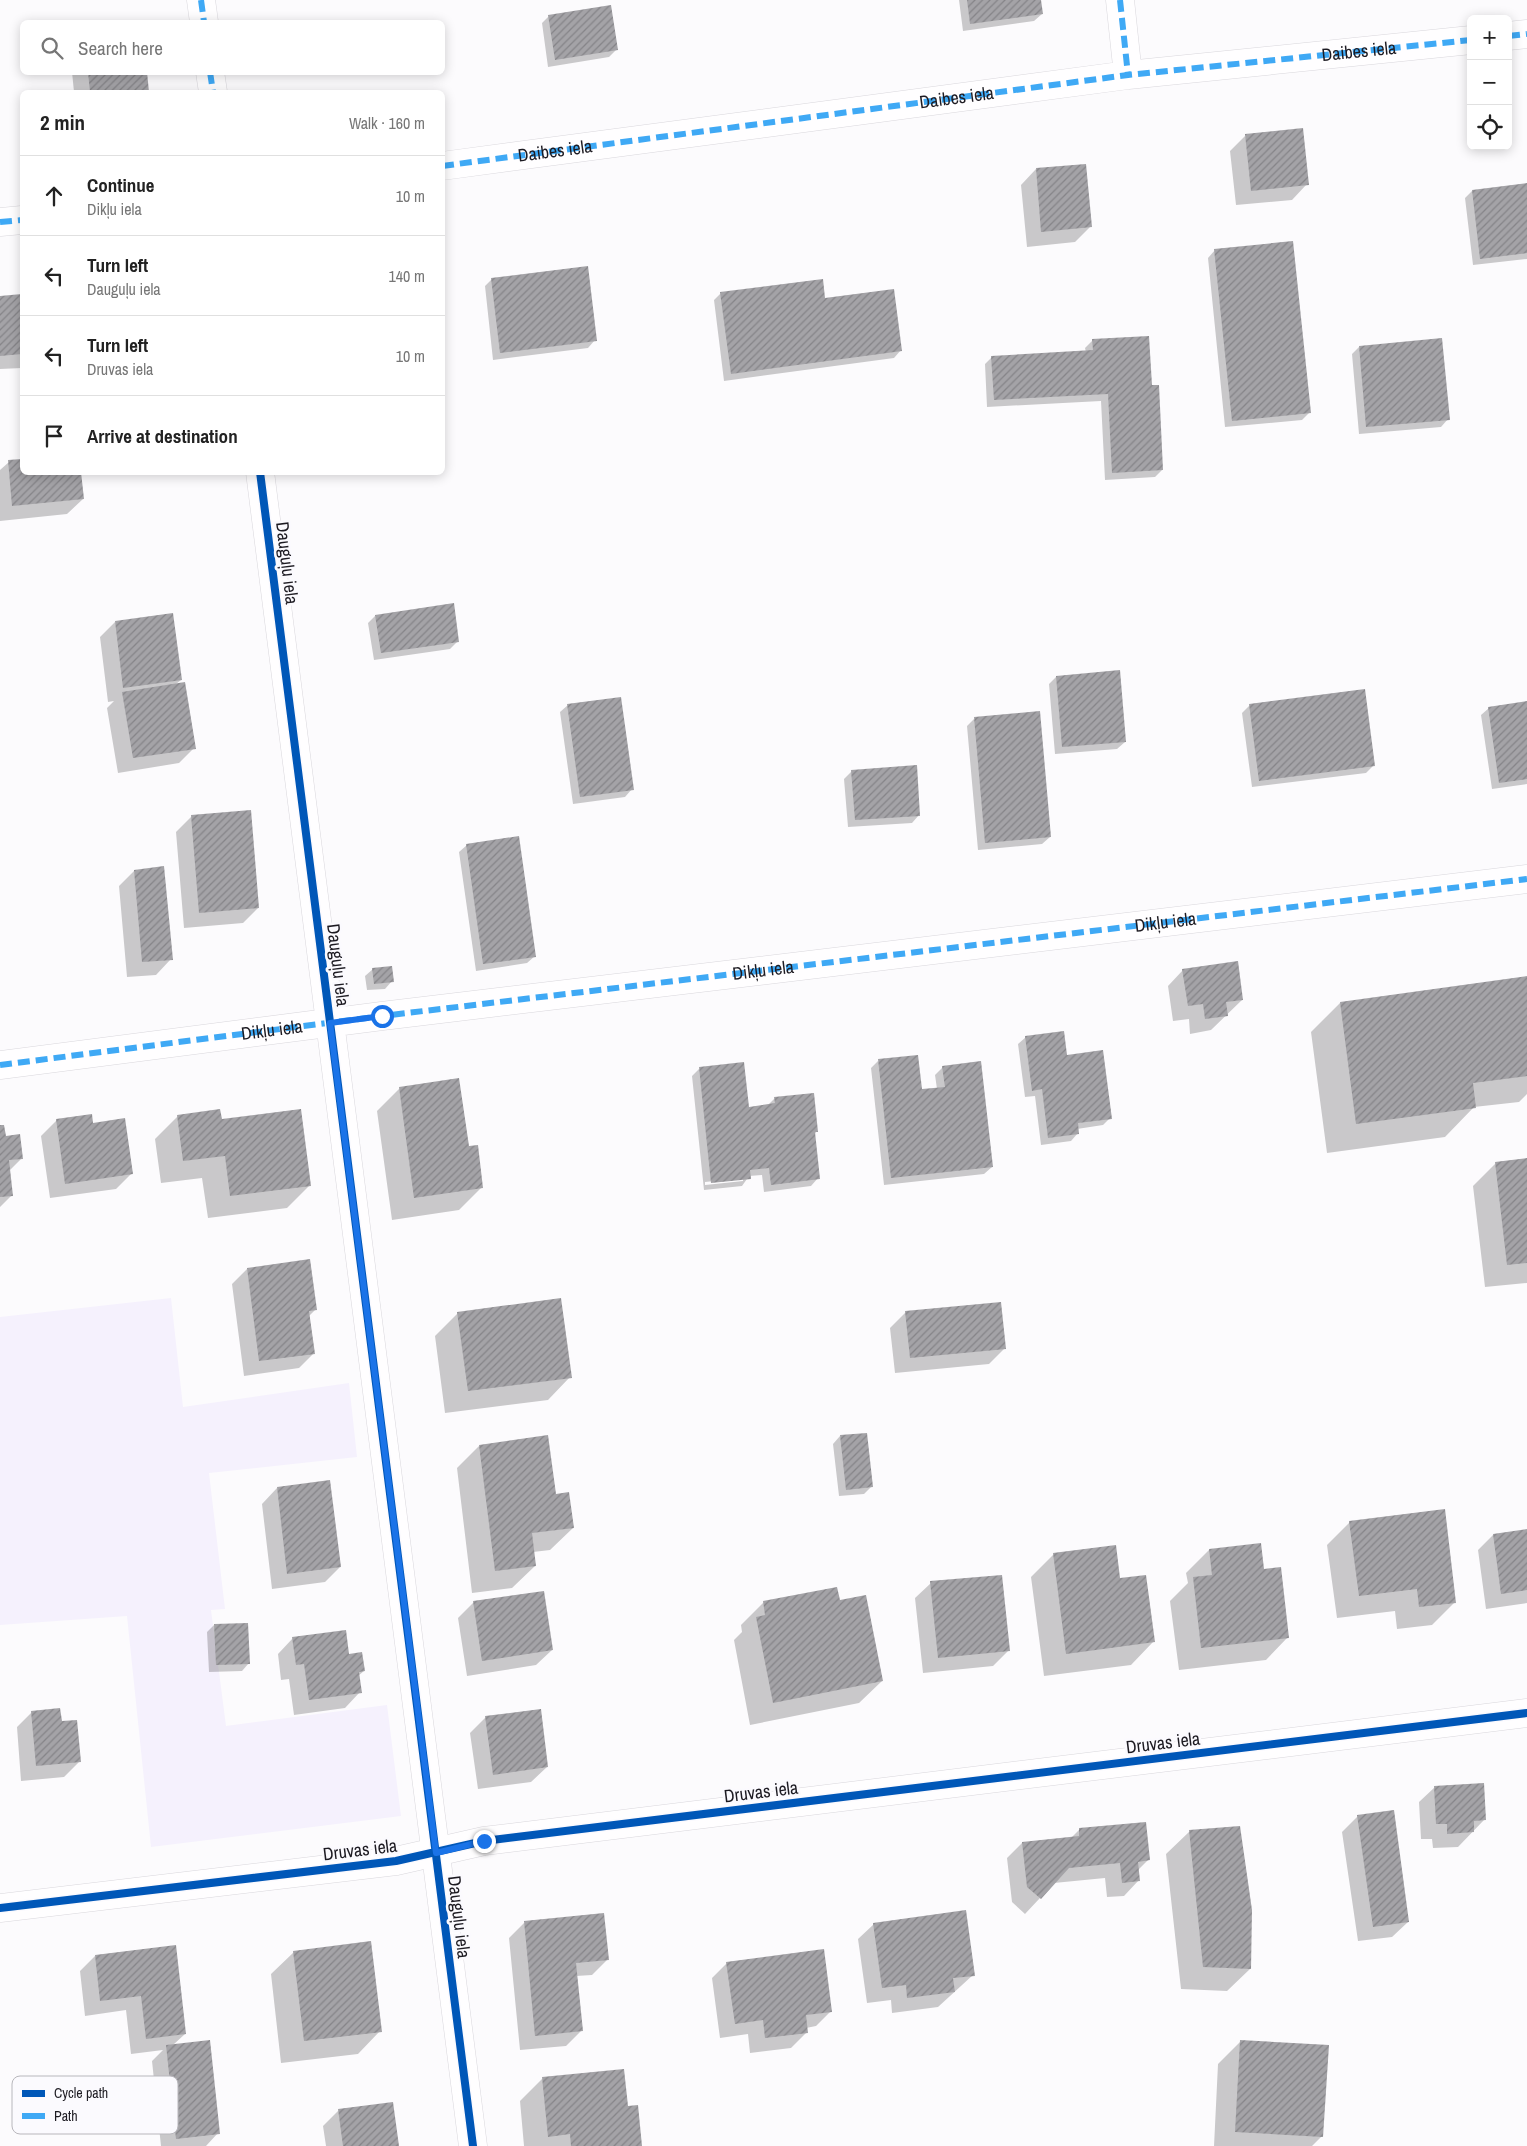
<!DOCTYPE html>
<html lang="en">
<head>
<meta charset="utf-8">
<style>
  :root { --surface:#fff; --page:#f6f6f6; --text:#222; --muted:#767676; --line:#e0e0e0 }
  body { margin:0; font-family:"Archivo Narrow",sans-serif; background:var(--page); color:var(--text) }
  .controls { position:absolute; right:15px; top:15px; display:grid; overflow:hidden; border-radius:8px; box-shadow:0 2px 12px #0003 }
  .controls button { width:45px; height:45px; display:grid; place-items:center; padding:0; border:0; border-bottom:1px solid var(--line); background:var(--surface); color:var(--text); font:25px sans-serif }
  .stop { position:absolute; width:15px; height:15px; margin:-11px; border:4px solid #1a73e8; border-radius:50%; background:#fff }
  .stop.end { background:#1a73e8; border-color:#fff; box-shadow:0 1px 5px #0008 }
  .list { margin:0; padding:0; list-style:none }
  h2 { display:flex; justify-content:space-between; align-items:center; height:65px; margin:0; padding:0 20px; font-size:21px }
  h2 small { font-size:16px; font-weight:400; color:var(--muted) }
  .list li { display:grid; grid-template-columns:32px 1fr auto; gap:15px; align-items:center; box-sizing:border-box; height:80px; padding:0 20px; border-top:1px solid var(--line) }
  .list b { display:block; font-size:19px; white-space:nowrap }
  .list p { margin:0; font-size:16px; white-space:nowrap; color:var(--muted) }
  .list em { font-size:16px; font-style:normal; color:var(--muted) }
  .icon { flex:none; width:28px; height:28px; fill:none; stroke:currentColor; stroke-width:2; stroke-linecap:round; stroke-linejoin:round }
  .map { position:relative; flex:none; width:1527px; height:2146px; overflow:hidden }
  .search { position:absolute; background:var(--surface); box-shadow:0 2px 12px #0003; left:20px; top:20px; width:425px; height:55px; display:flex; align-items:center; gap:12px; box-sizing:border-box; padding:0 18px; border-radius:8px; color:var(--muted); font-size:19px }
  .panel { position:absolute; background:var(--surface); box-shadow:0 2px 12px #0003; left:20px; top:90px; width:425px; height:385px; border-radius:8px }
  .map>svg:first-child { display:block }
  .grass { fill:#f5f1fd }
  .shadow { fill:#0003; fill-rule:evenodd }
  .building { fill:url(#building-hatch) }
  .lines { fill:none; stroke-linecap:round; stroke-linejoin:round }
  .minor-casing { stroke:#d9d7dc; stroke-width:29 }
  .minor { stroke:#fffeff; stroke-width:28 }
  .quiet { stroke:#3fa9f5; stroke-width:6; stroke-dasharray:12 6; stroke-linecap:butt }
  .cycleway-casing { stroke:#fbfafe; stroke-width:11 }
  .cycleway { stroke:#0057b8; stroke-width:8 }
  .route { stroke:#1a73e8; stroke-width:6 }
  .labels { text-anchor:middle; stroke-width:5; stroke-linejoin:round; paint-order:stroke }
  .street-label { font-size:18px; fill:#1d1b22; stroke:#fbfafe }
  .key { fill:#fbfafe; stroke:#b8b7bc; stroke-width:1 }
  .key-label { font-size:14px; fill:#1d1b22 }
</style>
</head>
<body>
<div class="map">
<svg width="1527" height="2146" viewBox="0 0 1527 2146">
  <defs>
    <pattern id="building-hatch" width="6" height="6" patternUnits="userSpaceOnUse" patternTransform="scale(1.25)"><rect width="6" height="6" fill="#a4a3a7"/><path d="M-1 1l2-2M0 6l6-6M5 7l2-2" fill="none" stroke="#858488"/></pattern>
  </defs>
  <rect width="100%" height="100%" fill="#fcfbfd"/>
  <!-- grass -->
  <path class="grass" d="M171,1298L183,1407L349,1383L357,1457L209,1473L225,1609L211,1610L226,1726L387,1705L401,1816L151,1847L127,1616L0,1625V1317Z"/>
  <!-- shadow -->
  <path class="shadow" d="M959,0H1040L1042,14L1034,21L963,31Z
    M549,16L616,50L609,57L548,67L542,23Z
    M72,72H146L148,92H74Z
    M1245,136L1307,184L1292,200L1236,205L1230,151Z
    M1036,169L1090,227L1075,242L1027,247L1021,185Z
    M1527,184V259L1473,265L1465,198L1472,191Z
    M1215,250L1310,412L1302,420L1225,427L1208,258Z
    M492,279L595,340L588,348L493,360L485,286Z
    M721,293L901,350L894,358L724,381L714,300Z
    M22,296V368L0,369V297Z
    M1093,340L1150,387L1162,470L1155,477L1105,480L1101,401L987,407L985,364L992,357L1086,352L1085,348Z
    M1359,347L1448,419L1441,427L1359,434L1352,354Z
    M22,460V472L83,499L67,514L0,521V470L9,462Z
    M375,616L458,641L450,649L374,660L368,623Z
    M115,622L181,680L176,684L194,748L179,763L118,773L107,708L114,701L108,702L100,637Z
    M1056,677L1125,742L1117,749L1055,754L1049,684Z
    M1527,702V784L1492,789L1481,715L1489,708Z
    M568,705L632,789L625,797L573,804L560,712Z
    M1250,705L1374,765L1366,773L1252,787L1242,713Z
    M974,719L1050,837L1042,844L978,850L967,726Z
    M852,771L919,815L912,823L848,827L844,779Z
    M192,816L258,908L243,923L184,928L176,832Z
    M467,845L535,956L527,963L476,971L459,852Z
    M134,871L171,959L156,975L127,977L119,886Z
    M373,969L392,981L385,989L367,990L365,976Z
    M1183,970L1242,1000L1211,1030L1190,1034L1189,1019L1173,1021L1168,986Z
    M1527,978V1094L1519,1102L1474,1107L1445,1137L1327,1153L1311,1032L1340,1003Z
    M1026,1037L1066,1056L1110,1118L1103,1125L1077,1129L1078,1133L1071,1141L1041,1145L1035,1096L1025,1097L1018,1044Z
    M878,1061L921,1091L937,1089L935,1075L943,1067L992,1167L984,1174L884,1185L871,1068Z
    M699,1069L748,1108L768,1105L775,1098L817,1131L814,1135L818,1178L811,1186L764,1192L762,1175L749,1176L742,1186L704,1190L692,1076ZM743,1178V1181L705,1185V1182Z
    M400,1088L468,1148L482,1187L459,1210L392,1220L377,1111Z
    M178,1116L220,1120L310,1185L287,1208L208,1218L202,1178L161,1183L155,1139Z
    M57,1120L92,1124L131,1174L116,1189L50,1198L41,1136Z
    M0,1126L5,1138L21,1159L9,1171L12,1195L0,1207Z
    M1527,1159V1283L1485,1287L1473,1186L1496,1163Z
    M247,1269L316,1309L309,1316L314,1353L299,1368L244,1376L232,1284Z
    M906,1312L1005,1348L989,1364L895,1373L890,1328Z
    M458,1313L570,1377L548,1400L445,1413L435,1336Z
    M840,1436L871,1487L864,1494L839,1496L833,1444Z
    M479,1446L555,1495L573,1528L550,1550L533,1552L535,1566L512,1588L472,1593L457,1468Z
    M277,1488L340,1567L325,1582L272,1589L262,1504Z
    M1350,1522L1455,1602L1432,1625L1397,1629L1395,1611L1337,1618L1327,1545Z
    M1527,1530V1603L1486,1609L1478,1550L1493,1535Z
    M1260,1544L1263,1570L1288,1637L1266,1660L1179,1670L1170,1601L1188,1583L1186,1573L1209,1550Z
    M1054,1554L1119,1579L1153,1642L1131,1665L1044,1676L1031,1577Z
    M931,1583L1008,1651L993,1666L923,1673L915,1598Z
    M839,1601L882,1681L859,1703L750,1725L734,1640L742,1632L741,1625L764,1602Z
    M474,1602L552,1650L536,1665L467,1676L458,1618Z
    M214,1625L249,1663L242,1671L209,1672L207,1632Z
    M293,1638L348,1655L364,1671L358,1676L360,1692L345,1708L294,1715L289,1679L281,1680L278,1654Z
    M32,1712L61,1723L79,1762L64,1777L21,1781L17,1727Z
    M486,1717L547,1767L531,1782L478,1789L470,1733Z
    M1435,1787L1484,1820L1458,1847L1433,1848L1432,1839H1421L1419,1802Z
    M1358,1816L1408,1922L1392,1937L1358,1941L1342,1832Z
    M1239,1827L1250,1969L1227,1991L1181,1989L1166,1854L1189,1832Z
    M1079,1830L1148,1860L1138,1870L1139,1880L1124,1896L1107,1897L1105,1878L1054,1883L1025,1914L1012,1902L1007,1858L1022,1843L1071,1838Z
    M524,1923L608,1959L592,1975L576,1976L582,2030L566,2046L520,2050L509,1938Z
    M874,1924L973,1975L938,2007L892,2013L891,2000L867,2003L858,1939Z
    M294,1952L380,2031L358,2054L281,2063L271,1974Z
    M95,1956L185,2034L173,2045L218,2133L206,2146H161L152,2061L163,2050L131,2054L126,2010L85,2016L80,1971Z
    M727,1963L831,2011L816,2026L806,2028L807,2032L791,2048L750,2053L748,2034L720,2038L712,1978Z
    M1241,2041L1322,2136L1312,2146H1214L1218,2064Z
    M542,2079L627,2107L641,2146H524L520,2101Z
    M339,2110L398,2146H326L323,2126Z"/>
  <!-- building -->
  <path class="building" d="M967,0H1041L1043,14L970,24Z
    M611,5L618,50L555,60L548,15Z
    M88,72H147L149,92H90Z
    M1303,128L1309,185L1251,191L1245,134Z
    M1086,164L1092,227L1041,232L1036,168Z
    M1527,183V253L1480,259L1472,190Z
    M1293,241L1311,413L1232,421L1214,249Z
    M588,266L597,341L500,353L491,278Z
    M823,279L825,298L894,289L902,351L731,374L720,292Z
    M22,294V354L0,356V296Z
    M1149,336L1152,385H1159L1163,470L1112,473L1108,394L994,400L991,356L1093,350L1092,339Z
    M1442,338L1450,420L1366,427L1359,346Z
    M22,459V472H81L84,499L12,506L8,460Z
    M454,603L459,642L381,653L375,615Z
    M173,613L182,680L123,688L115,621Z
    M1120,670L1126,742L1062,747L1056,676Z
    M185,682L196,749L133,758L122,692Z
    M1365,689L1375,766L1259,781L1249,704Z
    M621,697L634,790L580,797L567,704Z
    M1527,701V779L1499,783L1488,707Z
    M1040,711L1051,837L985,843L974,717Z
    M917,765L920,816L855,820L851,770Z
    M251,810L259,908L199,913L191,815Z
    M519,836L536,957L483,964L466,844Z
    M164,866L173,960L142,962L134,870Z
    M1238,961L1243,1000L1226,1002L1228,1016L1205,1019L1203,1004L1188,1006L1182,969Z
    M392,966L394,982L374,984L372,968Z
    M1527,976V1076L1473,1083L1476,1108L1356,1124L1340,1002Z
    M1064,1031L1067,1055L1103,1050L1112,1119L1078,1123L1079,1134L1048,1138L1042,1089L1032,1091L1025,1036Z
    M918,1055L922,1089L945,1087L942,1066L981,1061L993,1167L891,1178L878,1059Z
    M744,1062L749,1107L775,1103L774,1097L814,1093L818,1132H815L820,1179L771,1185L769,1168L750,1170L751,1179L711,1183L699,1067Z
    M459,1078L469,1146L478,1145L483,1188L414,1198L399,1087Z
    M220,1109L222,1119L301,1109L311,1186L230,1196L225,1156L183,1161L177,1115Z
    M92,1114L93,1123L125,1118L133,1174L65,1184L56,1119Z
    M0,1125H4L6,1136L20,1134L23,1159L9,1160L13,1196L0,1197Z
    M1527,1158V1263L1507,1265L1495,1162Z
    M310,1259L317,1310L309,1311L315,1354L259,1361L247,1268Z
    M561,1298L572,1378L468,1391L457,1312Z
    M1001,1302L1006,1349L910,1358L905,1311Z
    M867,1433L873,1487L846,1490L840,1435Z
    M548,1435L556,1494L569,1492L574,1528L532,1533L536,1566L495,1571L479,1445Z
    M330,1480L341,1567L287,1574L277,1487Z
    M1445,1509L1456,1603L1419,1607L1417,1589L1359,1596L1349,1521Z
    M1527,1529V1590L1501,1594L1493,1534Z
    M1261,1543L1264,1569L1281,1567L1289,1638L1201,1648L1193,1577L1212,1575L1209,1549Z
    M1116,1545L1120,1578L1146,1575L1155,1642L1066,1654L1053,1553Z
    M1002,1575L1010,1651L938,1658L930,1581Z
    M837,1587L840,1600L866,1595L883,1681L773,1703L756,1617L765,1615L763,1601Z
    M544,1591L553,1650L482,1661L473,1601Z
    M248,1623L250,1664L216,1665L214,1624Z
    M346,1630L349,1654L362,1652L365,1671L359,1672L362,1693L309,1700L304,1664L296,1665L292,1637Z
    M60,1708L62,1721L77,1720L81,1762L36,1766L31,1711Z
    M541,1709L548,1767L493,1775L485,1716Z
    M1484,1783L1486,1820L1474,1821V1832L1447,1834V1824H1436L1434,1786Z
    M1394,1810L1409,1922L1373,1927L1357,1815Z
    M1146,1822L1150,1860L1138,1862L1140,1881L1122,1883L1120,1863L1069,1868L1041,1899L1027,1887L1022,1842L1079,1836V1828Z
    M1240,1826L1252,1910L1251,1969L1203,1967L1189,1830Z
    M966,1910L975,1976L953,1978L955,1992L907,1998L906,1985L882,1988L873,1923Z
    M604,1913L609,1960L576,1963L583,2031L535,2036L524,1921Z
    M371,1941L382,2032L304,2041L293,1951Z
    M176,1945L186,2034L146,2039L141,1996L100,2001L95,1955Z
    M824,1949L832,2012L806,2015L808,2033L765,2038L763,2020L735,2024L726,1962Z
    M210,2040L220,2134L176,2139L166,2045Z
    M1240,2040L1329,2045L1323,2137L1235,2132Z
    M624,2069L628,2106L638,2105L642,2146H571L570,2134L548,2137L542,2077Z
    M393,2102L399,2146H343L338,2109Z"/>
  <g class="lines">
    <defs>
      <path id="minor" d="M201,0L204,22
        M1120,0L1128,75
        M1508,36L1527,34
        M210,72L213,92
        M442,166L1128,75L1471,40
        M0,222L22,220
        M260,472L473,2146
        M0,1065L382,1016L1527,879
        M0,1908L396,1861L484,1841L1527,1713"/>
    </defs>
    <!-- minor casing -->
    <use href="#minor" class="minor-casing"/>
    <!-- minor -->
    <use href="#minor" class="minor"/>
    <!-- quiet -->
    <g class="quiet">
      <path d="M201,0L204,22"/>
      <path d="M1120,0L1128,75"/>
      <path d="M1508,36L1527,34"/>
      <path d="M210,72L213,92"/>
      <path id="s1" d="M442,166L1128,75L1471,40"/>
      <path d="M0,222L22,220"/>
      <path id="s2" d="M0,1065L382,1016L1527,879"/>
    </g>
    <defs>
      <path id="cycleway" d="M260,472L473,2146
        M0,1908L396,1861L484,1841L1527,1713"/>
    </defs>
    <!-- cycleway casing -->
    <use href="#cycleway" class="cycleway-casing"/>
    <!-- cycleway -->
    <use href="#cycleway" class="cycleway"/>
  </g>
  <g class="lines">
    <!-- route -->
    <path class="route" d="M382,1016L330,1023L436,1853L484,1841"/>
  </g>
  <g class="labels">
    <!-- street labels -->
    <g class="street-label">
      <text dy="6" stroke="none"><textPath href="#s1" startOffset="924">Daibes iela</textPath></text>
      <text dy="6" stroke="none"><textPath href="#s1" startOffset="519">Daibes iela</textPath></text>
      <text dy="6" stroke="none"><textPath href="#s1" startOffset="114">Daibes iela</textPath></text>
      <text transform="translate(287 563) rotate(83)" y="6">Dauguļu iela</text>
      <text dy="6" stroke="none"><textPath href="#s2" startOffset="1174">Dikļu iela</textPath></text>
      <text transform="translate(338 965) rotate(83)" y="6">Dauguļu iela</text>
      <text dy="6" stroke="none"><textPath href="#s2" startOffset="769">Dikļu iela</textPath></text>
      <text dy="6" stroke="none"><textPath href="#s2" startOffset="274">Dikļu iela</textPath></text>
      <text transform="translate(1163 1743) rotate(-7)" y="6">Druvas iela</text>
      <text transform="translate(761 1792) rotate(-7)" y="6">Druvas iela</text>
      <text transform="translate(360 1850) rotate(-7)" y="6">Druvas iela</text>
      <text transform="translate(459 1917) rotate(83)" y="6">Dauguļu iela</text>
    </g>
  </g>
  <!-- legend -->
  <rect x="12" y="2076" width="166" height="58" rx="8" class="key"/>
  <rect x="22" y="2090" width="23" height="7" fill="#0057b8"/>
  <rect x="22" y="2113" width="23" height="6" fill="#3fa9f5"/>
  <g class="key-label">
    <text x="54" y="2098">Cycle path</text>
    <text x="54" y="2121">Path</text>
  </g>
</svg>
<div class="controls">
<button>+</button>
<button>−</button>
<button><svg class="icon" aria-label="locate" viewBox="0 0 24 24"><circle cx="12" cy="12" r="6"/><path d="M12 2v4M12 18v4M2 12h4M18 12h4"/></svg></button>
</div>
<div class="stop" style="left:382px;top:1016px"></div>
<div class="stop end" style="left:484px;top:1841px"></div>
<div class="search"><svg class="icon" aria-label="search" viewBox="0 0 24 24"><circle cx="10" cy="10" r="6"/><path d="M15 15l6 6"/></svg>Search here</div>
<section class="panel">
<h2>2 min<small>Walk · 160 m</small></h2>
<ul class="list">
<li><svg class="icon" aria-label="ahead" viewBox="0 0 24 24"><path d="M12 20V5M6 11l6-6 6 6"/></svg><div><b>Continue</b><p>Dikļu iela</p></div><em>10 m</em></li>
<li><svg class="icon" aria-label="left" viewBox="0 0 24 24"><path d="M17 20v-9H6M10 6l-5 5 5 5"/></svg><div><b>Turn left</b><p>Dauguļu iela</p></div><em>140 m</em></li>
<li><svg class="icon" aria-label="left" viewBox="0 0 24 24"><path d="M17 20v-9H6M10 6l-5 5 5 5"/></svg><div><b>Turn left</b><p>Druvas iela</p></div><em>10 m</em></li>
<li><svg class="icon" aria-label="arrive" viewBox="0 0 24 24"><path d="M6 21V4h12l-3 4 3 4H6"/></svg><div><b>Arrive at destination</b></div></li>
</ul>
</section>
</div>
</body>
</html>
